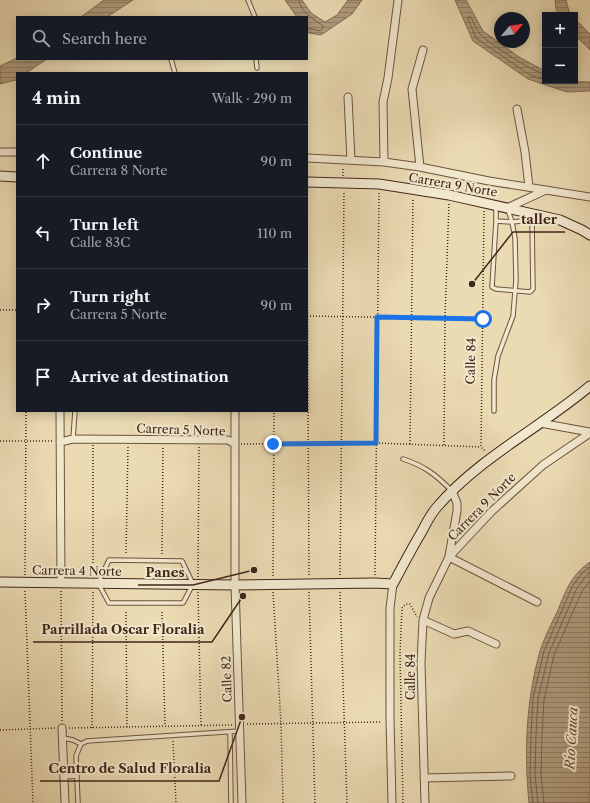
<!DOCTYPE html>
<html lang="en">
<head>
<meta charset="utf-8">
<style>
  :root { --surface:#171b24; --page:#242831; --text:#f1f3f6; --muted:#9ea1a6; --line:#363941 }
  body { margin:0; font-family:"Libre Caslon Text",serif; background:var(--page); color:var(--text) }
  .controls { position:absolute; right:12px; top:12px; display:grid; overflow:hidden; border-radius:0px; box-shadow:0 2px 10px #0003 }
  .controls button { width:36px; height:36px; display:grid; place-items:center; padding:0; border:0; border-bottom:1px solid var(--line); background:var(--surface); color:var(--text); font:20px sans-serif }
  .compass { position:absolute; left:494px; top:12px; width:36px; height:36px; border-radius:50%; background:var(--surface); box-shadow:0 2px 10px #0003; rotate:61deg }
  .stop { position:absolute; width:12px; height:12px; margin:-9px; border:3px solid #1a73e8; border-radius:50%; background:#fff }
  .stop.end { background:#1a73e8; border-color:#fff; box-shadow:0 1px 4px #0008 }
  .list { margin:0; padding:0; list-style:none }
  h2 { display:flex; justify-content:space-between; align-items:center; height:52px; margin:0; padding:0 16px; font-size:17px }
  h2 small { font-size:13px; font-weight:400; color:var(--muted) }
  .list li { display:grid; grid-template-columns:26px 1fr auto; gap:12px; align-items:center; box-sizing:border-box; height:72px; padding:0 16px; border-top:1px solid var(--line) }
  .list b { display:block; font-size:15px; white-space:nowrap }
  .list p { margin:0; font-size:13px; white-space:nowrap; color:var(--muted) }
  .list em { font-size:13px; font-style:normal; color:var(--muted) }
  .icon { flex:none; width:22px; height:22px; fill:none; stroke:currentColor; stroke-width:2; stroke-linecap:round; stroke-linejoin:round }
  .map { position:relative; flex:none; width:590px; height:803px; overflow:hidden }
  .search { position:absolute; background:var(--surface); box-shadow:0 2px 10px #0003; left:16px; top:16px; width:292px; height:44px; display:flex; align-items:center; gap:10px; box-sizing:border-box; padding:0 14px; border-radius:0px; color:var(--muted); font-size:15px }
  .panel { position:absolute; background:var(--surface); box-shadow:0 2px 10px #0003; left:16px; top:72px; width:292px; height:340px; border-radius:0px }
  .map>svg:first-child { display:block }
  .water { fill:url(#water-rules); stroke:#846d57 }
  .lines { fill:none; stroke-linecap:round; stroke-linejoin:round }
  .shore { stroke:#79624c; stroke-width:1 }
  .lane-casing { stroke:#6c5340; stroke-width:5.5 }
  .street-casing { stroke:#6c5340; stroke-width:9 }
  .secondary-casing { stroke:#41261a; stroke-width:11 }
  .path { stroke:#41261a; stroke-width:1.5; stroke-dasharray:1 2; stroke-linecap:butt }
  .lane { stroke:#f2e8ce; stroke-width:3.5 }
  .street { stroke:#f2e8ce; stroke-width:7 }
  .secondary { stroke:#f2e8ce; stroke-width:9 }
  .route { stroke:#1a73e8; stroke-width:5 }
  .labels { text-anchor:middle; stroke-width:4; stroke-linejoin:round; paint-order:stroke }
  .street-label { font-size:12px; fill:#41261a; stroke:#f2e8ce }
  .water-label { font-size:13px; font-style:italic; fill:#634a38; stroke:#f2e8ce }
  .leader { fill:none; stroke:#41261a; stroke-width:1.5 }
  .callout-dot { fill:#41261a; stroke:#f2e8ce; stroke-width:1.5 }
  .callout-label { font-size:13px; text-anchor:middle; font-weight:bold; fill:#41261a; stroke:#f2e8ce; stroke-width:4; stroke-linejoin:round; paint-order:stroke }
</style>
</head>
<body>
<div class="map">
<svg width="590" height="803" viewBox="0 0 590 803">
  <defs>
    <pattern id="water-rules" width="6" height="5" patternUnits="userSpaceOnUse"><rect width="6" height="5" fill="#b19d7f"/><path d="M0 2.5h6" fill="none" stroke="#928067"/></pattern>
  </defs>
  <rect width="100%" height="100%" fill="#ebdbb3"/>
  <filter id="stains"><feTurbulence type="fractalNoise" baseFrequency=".005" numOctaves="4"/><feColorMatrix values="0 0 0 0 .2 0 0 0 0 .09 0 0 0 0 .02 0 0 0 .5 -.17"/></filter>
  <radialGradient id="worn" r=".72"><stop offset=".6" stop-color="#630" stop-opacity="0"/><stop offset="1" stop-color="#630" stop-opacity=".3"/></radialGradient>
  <!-- water -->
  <path class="water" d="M104,0H133L107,17H81Z
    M285,0H302L311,13L325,22L337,15L348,0H362L352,14L321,35L309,33L307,30V17H297Z
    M455,0H466L483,31L519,57L545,71V81L590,82V91L567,92L528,79L473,41Z
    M555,0H566L570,15H559L556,9Z
    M575,19L590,34V50L575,35Z
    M17,58L47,59L26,73H17L16,80L0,84V66Z
    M590,562V803H529C524,752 526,701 540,651C544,638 551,625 557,612C566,591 570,576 590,562Z"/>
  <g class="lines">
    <!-- shore -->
    <path class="shore" d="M299,0C301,14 315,19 324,27L320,31L307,28
      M545,74C534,73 488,43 480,34C476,30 474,23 471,17H468V19L476,38L530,75L545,80
      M533,803L530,776L531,735L533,698L544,651L573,585L582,573L590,567
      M538,803L535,775L536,735L538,699L549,653L577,588L586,576L590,573
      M544,803L541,775L542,735L544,700L554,655L582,591L590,581"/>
    <defs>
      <path id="lane" d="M248,0L255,17
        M171,59L175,73
        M256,59L257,68
        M532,220L533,289L530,292L496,289L492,287L496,221L512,222L532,220L534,214
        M496,221V206
        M494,411V380L498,356L513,316L516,280L515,238L512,222L508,210
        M73,439L75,411
        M403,459C425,466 436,475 452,491
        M109,560L182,561L193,584L183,603H109L98,583Z
        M230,732L231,803
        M63,738L73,740L81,744
        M64,777L77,776
        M78,803L76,756L81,744L87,741L240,731"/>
      <path id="street" d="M348,97L351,160
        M517,109L525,152L529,187
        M0,152H17
        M307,158L384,162L420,167L489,181L590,197
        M384,162L383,102L388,78L398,0
        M420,167L412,89L423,50
        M507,208L546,190
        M60,411L61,583
        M235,411V585L242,803
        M540,423L590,432
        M60,442L73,439L228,440L235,444
        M449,556L457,511V503L452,491
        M449,557L537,602
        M423,620L454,634L468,631L496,644
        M62,728L65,803
        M424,778L511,776
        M392,803L390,719V608L393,584
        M425,803L421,663L423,620L429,598L449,557L491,512L543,465L590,433"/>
      <path id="secondary" d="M0,176L17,177
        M307,182L379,184L449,195L560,220L582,230L590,235
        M0,582L235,585L375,583L393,584C402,567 411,550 421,533C426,524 430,515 437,507C480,457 540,428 590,386"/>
    </defs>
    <!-- lane casing -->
    <use href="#lane" class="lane-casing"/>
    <!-- street casing -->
    <use href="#street" class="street-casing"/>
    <!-- secondary casing -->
    <use href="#secondary" class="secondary-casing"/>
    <!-- path -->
    <path class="path" d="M343,176V167
      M484,211L481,447L485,451
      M307,217L309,576
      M0,310H17
      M307,316L483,319
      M0,441H54
      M241,444L376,443L481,447
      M410,444L413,198
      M93,445V575
      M444,445L445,318L449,203
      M126,553L128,447
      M162,554L163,446
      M25,575L26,411
      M340,575L344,191
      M375,575L379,192
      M273,576L274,411
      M198,577L199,446
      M25,591L33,803
      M61,591L62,721
      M198,592L201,725
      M273,592L281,724L283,803
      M309,592L315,803
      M340,592L347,803
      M126,612L127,727
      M162,612L165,726
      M247,724L381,722
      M69,728L234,725
      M92,728L93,592
      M0,730L56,728
      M173,741L176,803
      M403,803L400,654L402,608L406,604H410L417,617"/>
    <!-- lane -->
    <use href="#lane" class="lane"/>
    <!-- street -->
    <use href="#street" class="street"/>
    <!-- secondary -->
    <use href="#secondary" class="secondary"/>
  </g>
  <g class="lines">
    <!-- route -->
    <path class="route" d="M273,444L376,443L377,317L483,319"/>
  </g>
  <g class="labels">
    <!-- street labels -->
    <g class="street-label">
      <text transform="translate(453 185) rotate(10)" y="4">Carrera 9 Norte</text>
      <text transform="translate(471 361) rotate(-89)" y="4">Calle 84</text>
      <text transform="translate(181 430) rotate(2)" y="4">Carrera 5 Norte</text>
      <text transform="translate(482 507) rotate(-45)" y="4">Carrera 9 Norte</text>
      <text transform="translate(77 571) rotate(1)" y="4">Carrera 4 Norte</text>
      <text transform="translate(411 677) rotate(-90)" y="4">Calle 84</text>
      <text transform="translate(227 679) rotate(-92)" y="4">Calle 82</text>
    </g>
    <!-- water labels -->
    <g class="water-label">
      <text transform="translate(571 738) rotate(-87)" y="5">Río Cauca</text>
    </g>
  </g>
  <!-- callouts -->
  <path class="leader" d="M472 284L513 232H565M254 570L193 585H138M243 596L212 642H33M242 717L219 781H40"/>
  <g class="callout-dot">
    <circle cx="472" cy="284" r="4"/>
    <circle cx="254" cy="570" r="4"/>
    <circle cx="243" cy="596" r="4"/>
    <circle cx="242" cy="717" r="4"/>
  </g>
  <g class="callout-label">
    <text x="539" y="224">taller</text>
    <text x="165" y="577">Panes</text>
    <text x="123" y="634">Parrillada Oscar Floralia</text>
    <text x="130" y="773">Centro de Salud Floralia</text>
  </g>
  <rect width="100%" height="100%" filter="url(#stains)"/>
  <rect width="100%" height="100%" fill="url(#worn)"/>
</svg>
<div class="controls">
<button>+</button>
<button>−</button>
</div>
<svg class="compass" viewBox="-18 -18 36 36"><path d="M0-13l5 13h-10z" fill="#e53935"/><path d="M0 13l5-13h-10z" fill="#9ea1a6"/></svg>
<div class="stop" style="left:483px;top:319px"></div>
<div class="stop end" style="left:273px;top:444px"></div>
<div class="search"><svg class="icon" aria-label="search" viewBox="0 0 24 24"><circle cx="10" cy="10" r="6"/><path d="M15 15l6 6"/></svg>Search here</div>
<section class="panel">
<h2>4 min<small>Walk · 290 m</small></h2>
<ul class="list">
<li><svg class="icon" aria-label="ahead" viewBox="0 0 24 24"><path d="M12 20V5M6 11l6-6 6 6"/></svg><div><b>Continue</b><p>Carrera 8 Norte</p></div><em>90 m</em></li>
<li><svg class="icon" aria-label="left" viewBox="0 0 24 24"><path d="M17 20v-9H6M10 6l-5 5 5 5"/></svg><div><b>Turn left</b><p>Calle 83C</p></div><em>110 m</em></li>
<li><svg class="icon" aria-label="right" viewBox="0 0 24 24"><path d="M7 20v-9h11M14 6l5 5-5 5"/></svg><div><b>Turn right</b><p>Carrera 5 Norte</p></div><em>90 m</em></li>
<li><svg class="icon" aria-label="arrive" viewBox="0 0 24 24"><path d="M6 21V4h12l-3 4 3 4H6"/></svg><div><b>Arrive at destination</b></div></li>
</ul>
</section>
</div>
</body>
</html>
